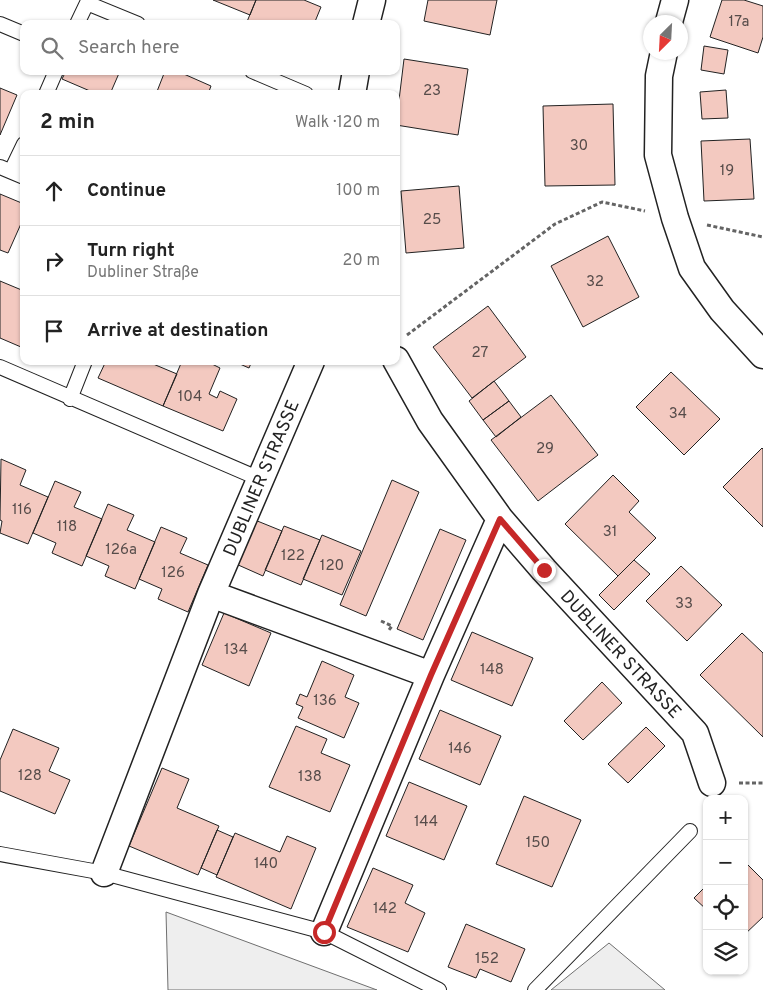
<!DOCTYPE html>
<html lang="en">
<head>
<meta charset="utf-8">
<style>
  :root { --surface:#fff; --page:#f2f2f2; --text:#222; --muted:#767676; --line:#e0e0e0 }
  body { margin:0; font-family:Overpass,sans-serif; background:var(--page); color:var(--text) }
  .controls { position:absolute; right:15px; bottom:15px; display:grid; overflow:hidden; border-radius:10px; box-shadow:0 1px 4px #0004 }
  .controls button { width:45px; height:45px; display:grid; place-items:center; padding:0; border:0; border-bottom:1px solid var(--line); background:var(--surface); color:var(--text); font:25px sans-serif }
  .compass { position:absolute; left:643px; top:15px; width:45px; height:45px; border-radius:50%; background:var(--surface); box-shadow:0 1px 4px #0004; rotate:204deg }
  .stop { position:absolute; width:15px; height:15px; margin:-11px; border:4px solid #c62828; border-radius:50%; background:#fff }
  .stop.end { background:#c62828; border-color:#fff; box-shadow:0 1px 5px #0008 }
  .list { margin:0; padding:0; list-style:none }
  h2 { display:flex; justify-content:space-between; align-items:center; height:65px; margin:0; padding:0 20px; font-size:21px }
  h2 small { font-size:16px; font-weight:400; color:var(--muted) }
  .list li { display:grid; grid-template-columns:32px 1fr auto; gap:15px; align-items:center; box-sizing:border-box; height:70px; padding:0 20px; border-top:1px solid var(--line) }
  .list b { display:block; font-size:19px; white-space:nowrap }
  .list p { margin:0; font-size:16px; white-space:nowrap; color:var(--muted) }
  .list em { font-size:16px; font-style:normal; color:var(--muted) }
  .icon { flex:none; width:28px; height:28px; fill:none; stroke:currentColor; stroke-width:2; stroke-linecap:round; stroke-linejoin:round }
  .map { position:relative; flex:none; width:763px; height:990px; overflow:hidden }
  .search { position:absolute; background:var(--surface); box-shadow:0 1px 4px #0004; left:20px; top:20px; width:380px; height:55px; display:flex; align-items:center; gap:12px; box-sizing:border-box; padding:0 18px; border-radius:10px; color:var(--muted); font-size:19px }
  .panel { position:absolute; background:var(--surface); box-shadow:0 1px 4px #0004; left:20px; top:90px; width:380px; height:275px; border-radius:10px }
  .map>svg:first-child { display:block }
  .green { fill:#eee; stroke:#6f6f6f }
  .building { fill:#f3c9c0; stroke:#222 }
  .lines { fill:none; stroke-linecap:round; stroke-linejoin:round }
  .service-casing { stroke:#222; stroke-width:16 }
  .minor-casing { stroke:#222; stroke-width:29 }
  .path { stroke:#646464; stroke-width:3; stroke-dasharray:4 2.5; stroke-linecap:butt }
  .service { stroke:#fff; stroke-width:14 }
  .minor { stroke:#fff; stroke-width:26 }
  .route { stroke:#c62828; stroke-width:6 }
  .labels { text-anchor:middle; stroke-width:4; stroke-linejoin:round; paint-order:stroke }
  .number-label { font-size:15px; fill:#564c4a }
  .street-label { font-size:18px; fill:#222; stroke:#fff }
</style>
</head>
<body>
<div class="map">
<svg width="763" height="990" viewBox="0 0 763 990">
  <rect width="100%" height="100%" fill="#fff"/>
  <!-- green -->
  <path class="green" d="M166,912L377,990H168Z
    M609,943L665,990H551Z"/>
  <!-- building -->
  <path class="building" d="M213,0H256L250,15Z
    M256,0H304L321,7L314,24H246Z
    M428,0H497L490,35L424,21Z
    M722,0H744L763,6V37L758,53L710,37Z
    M704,46L728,50L724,74L701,70Z
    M404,59L468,69L458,135L396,125Z
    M66,71H120L110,94H97L62,79Z
    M165,71H177L211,86L208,94H156Z
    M0,88L17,95L0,135Z
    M726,90L728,118L702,119L700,92Z
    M613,104L615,185L545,186L543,106Z
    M750,139L754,199L704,201L701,141Z
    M459,186L464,248L406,253L401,191Z
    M0,194L24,204V217L8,253L0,250Z
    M608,236L639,297L583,327L551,266Z
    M0,281L24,291V340L21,347L0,338Z
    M488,306L526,357L472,398L433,347Z
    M106,361H146L177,374L163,406L98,378Z
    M182,361H206L220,368L209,394L217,398L220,391L237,399L223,431L163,406Z
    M233,361H252L249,368Z
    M671,372L720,419L684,455L636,407Z
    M494,381L509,401L483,420L469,401Z
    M551,395L598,455L538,501L491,440Z
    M509,401L521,417L496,437L483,420Z
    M762,448L763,449V527L723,487Z
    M1,459L26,470L20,485L48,497L28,544L0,533L2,521L0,520Z
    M613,475L639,501L629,512L656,538L618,576L565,524Z
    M392,480L419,492L366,616L340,605Z
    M55,481L81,492L74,507L102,519L82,566L52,553L56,543L33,533Z
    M108,504L134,515L127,530L155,542L135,589L105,576L109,566L86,556Z
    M245,516L282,531L263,576L227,560Z
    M284,526L320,540L301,585L265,570Z
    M161,527L187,538L180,553L208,565L188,612L158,599L162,589L139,579Z
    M440,529L466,540L423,640L397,629Z
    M322,535L361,551L342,595L303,579Z
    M634,560L650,574L614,610L599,595Z
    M681,566L722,605L687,641L646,601Z
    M224,613L271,633L249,686L202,665Z
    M472,632L533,658L512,706L451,680Z
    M742,633L763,653V737L700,675Z
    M322,661L354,675L345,697L359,703L344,738L298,718L303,707L296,704L300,694L307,697Z
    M602,682L622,703L583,740L564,721Z
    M440,710L501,736L480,785L419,759Z
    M296,726L327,739L321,753L350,765L330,812L269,787Z
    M646,727L665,746L628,783L608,764Z
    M13,729L59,748L49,771L70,780L55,814L0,791V760Z
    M162,768L189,779L177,808L219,826L198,875L129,846Z
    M409,782L467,806L444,860L386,836Z
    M524,796L581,820L552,887L496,864Z
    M217,830L233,837L217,875L201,868Z
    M235,833L280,852L287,836L316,848L291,909L216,877Z
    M744,861L763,880V917L744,935Z
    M373,868L413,885L405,903L425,913L408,952L347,927Z
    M707,885V910L694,898Z
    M466,924L525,949L511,982L480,969L476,978L448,967Z"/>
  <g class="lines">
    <defs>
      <path id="service" d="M0,24L24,34
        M77,24L87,3L138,24
        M252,71L306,94
        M46,94L56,71
        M0,167L24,177
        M11,171L24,144
        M0,367L260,479
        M70,399L85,361
        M0,854L104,873L324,932L439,990
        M535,990L690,831"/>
      <path id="minor" d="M669,22L675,0
        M366,24L372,0
        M664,52L659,76L658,155L675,218L692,268L722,310L763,355
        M352,94L356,71
        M396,360L430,421L500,519L544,570L695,733L712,783
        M211,594L431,675
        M104,873L211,594L311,361
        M324,932L431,675L500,519"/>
    </defs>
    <!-- service casing -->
    <use href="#service" class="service-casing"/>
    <!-- minor casing -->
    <use href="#minor" class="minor-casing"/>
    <!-- path -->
    <path class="path" d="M707,225L763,237
      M407,335L555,224L602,202L645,211
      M381,621L392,626L389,630
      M739,783H763"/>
    <!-- service -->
    <use href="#service" class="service"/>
    <!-- minor -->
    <use href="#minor" class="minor"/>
  </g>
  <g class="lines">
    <!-- route -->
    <path class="route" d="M324,932L431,675L500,519L544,570"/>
  </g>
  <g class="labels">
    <!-- number labels -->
    <g class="number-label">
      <text x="739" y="26">17a</text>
      <text x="432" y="95">23</text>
      <text x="579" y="150">30</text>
      <text x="727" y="175">19</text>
      <text x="432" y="224">25</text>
      <text x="595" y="286">32</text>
      <text x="480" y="357">27</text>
      <text x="190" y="401">104</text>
      <text x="678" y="418">34</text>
      <text x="545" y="453">29</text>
      <text x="22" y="514">116</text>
      <text x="67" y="531">118</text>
      <text x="610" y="536">31</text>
      <text x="121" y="554">126a</text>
      <text x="293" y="560">122</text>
      <text x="332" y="570">120</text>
      <text x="173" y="577">126</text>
      <text x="684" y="608">33</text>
      <text x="236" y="654">134</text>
      <text x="492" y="674">148</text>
      <text x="325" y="705">136</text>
      <text x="460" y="753">146</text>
      <text x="30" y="780">128</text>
      <text x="310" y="781">138</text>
      <text x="426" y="826">144</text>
      <text x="538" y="847">150</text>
      <text x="266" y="868">140</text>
      <text x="385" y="913">142</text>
      <text x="487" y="963">152</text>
    </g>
    <!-- street labels -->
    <g class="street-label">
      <text transform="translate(261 478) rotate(-67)" y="6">DUBLINER STRASSE</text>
      <text transform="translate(621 654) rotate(47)" y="6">DUBLINER STRASSE</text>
    </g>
  </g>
</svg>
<div class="controls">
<button>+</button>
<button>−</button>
<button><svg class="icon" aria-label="locate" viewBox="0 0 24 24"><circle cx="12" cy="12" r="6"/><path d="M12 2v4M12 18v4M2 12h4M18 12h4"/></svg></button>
<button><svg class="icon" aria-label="layers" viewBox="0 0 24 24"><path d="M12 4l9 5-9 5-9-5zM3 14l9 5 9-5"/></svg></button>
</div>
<svg class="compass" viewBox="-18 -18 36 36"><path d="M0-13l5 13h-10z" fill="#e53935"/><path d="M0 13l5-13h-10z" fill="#767676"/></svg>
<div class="stop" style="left:324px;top:932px"></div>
<div class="stop end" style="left:544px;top:570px"></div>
<div class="search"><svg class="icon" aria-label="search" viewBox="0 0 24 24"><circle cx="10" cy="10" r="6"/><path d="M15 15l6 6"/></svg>Search here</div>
<section class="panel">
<h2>2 min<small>Walk · 120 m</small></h2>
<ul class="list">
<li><svg class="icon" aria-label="ahead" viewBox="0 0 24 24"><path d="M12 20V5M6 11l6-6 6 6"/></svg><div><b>Continue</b></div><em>100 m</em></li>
<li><svg class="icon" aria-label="right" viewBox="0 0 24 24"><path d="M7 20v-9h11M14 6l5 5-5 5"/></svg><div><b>Turn right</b><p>Dubliner Straße</p></div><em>20 m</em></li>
<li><svg class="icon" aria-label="arrive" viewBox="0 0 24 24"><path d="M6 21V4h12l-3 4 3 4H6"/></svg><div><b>Arrive at destination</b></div></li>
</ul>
</section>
</div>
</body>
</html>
